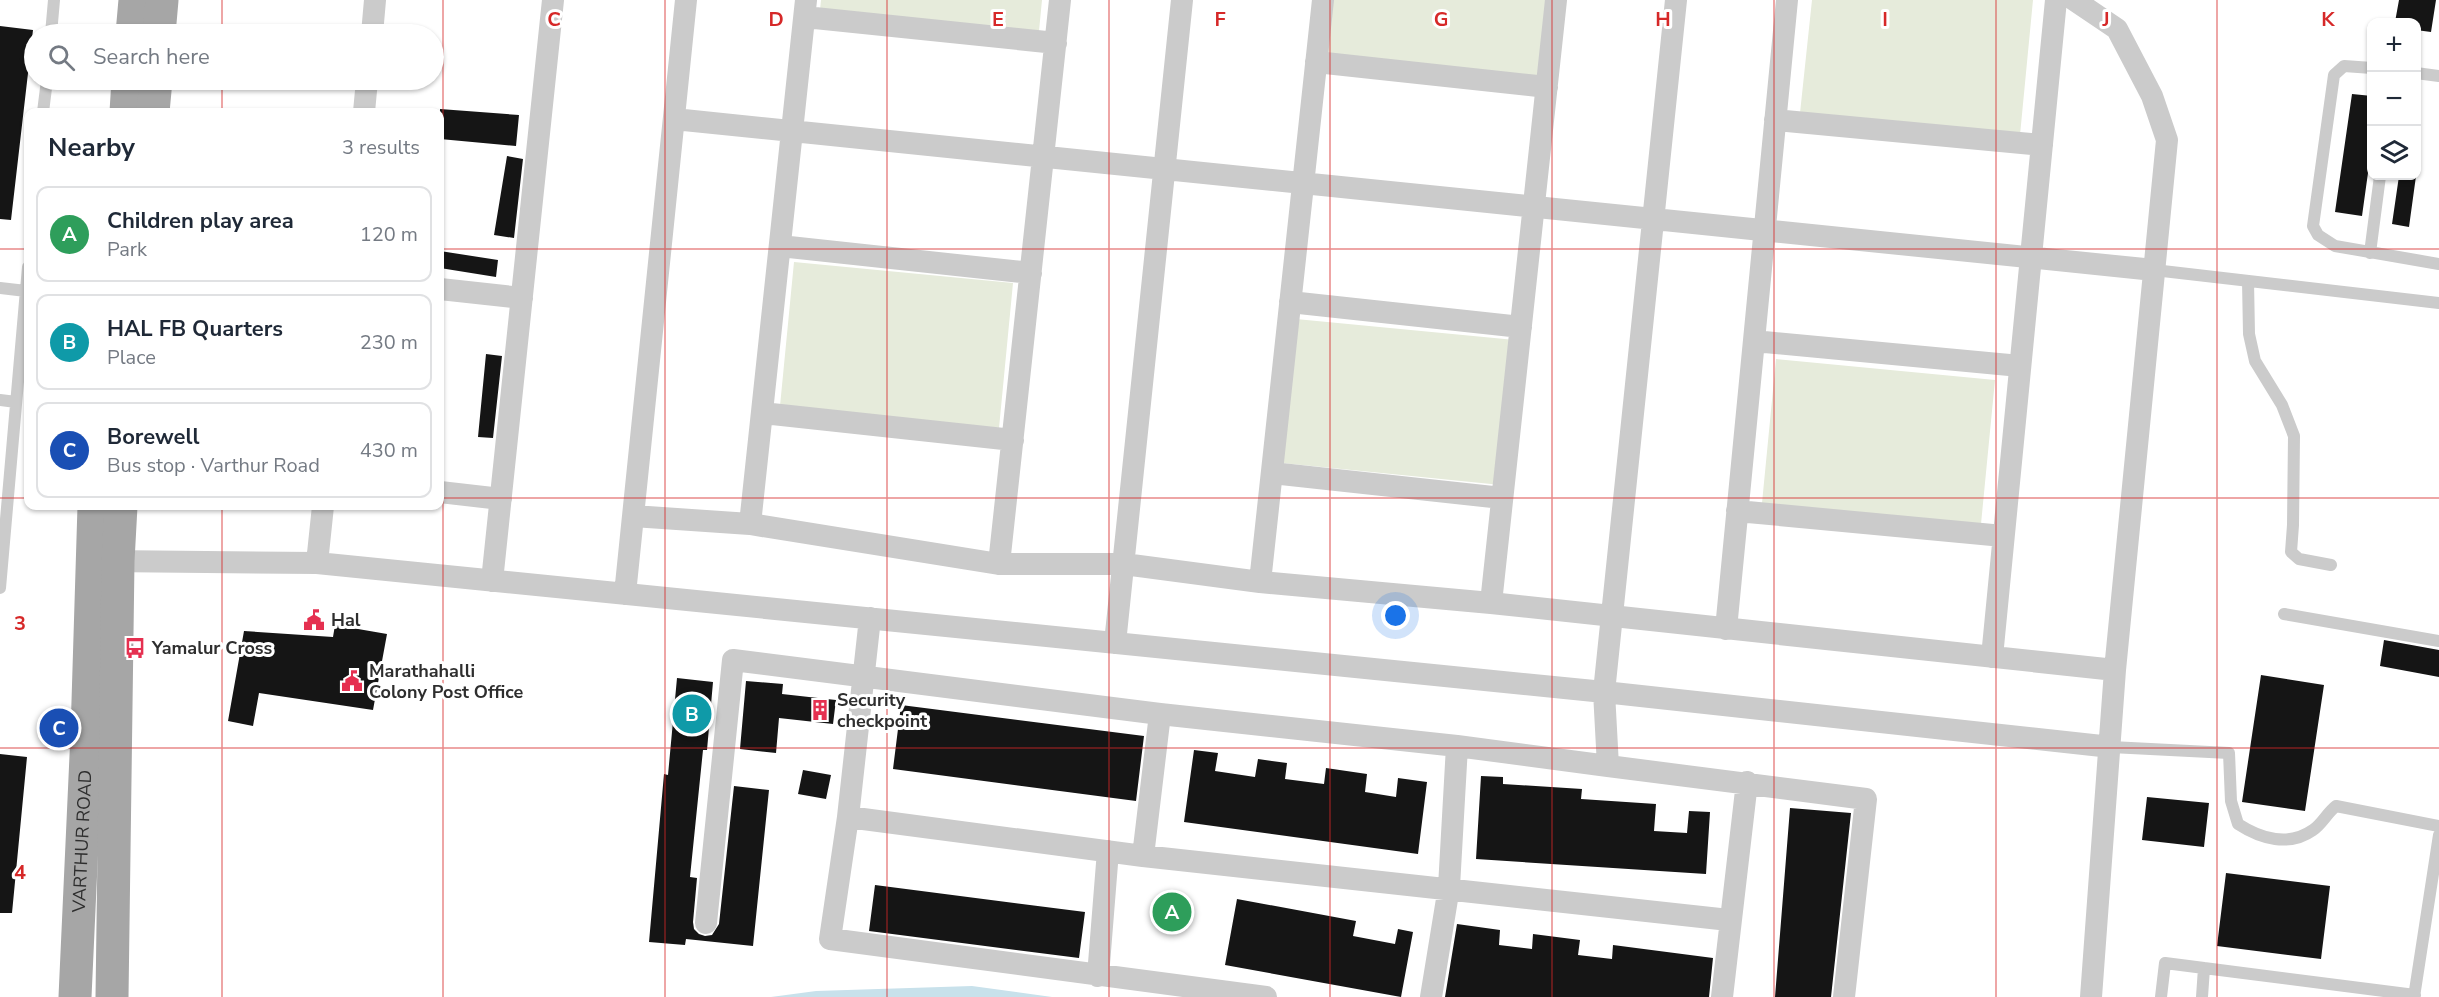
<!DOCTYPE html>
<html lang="en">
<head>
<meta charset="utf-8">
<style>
  :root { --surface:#fff; --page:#f6f6f7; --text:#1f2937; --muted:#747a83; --line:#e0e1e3; --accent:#e53050 }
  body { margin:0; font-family:"Nunito Sans",sans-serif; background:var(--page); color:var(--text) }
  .controls { position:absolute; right:18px; top:18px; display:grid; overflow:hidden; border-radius:12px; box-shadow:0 2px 4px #0004 }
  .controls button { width:54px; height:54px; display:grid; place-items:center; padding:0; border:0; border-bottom:2px solid var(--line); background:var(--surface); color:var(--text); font:30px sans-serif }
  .you { position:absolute; left:1396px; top:616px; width:21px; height:21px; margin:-15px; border:4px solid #fff; border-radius:50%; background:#1a73e8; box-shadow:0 0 0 9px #1a73e833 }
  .badge { display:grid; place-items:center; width:39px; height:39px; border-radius:50%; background:var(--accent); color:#fff; font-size:20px; font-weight:700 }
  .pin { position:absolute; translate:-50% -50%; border:3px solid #fff; box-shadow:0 2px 6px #0006 }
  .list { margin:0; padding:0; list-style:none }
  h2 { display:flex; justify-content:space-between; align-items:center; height:78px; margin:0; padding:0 24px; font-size:26px }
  h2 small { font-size:20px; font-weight:400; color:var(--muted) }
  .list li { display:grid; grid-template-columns:39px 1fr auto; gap:18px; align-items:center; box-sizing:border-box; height:96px; margin:0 12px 12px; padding:0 12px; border:2px solid var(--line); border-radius:12px }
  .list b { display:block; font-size:22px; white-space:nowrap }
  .list p { margin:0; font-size:20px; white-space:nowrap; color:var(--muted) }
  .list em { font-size:20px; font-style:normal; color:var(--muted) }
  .icon { flex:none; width:33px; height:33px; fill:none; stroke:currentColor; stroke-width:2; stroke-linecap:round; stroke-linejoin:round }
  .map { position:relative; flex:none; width:2439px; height:997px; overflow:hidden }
  .search { position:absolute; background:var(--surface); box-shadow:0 2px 4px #0004; left:24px; top:24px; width:420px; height:66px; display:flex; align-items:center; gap:15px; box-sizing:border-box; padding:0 21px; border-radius:33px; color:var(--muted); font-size:22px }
  .panel { position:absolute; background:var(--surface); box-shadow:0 2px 4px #0004; left:24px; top:108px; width:420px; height:402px; border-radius:12px }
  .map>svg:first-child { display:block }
  .green { fill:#e6ebdb }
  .water { fill:#c8e1eb }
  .building { fill:#151515 }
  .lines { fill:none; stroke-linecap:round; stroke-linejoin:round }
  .lane { stroke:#cbcbcb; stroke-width:12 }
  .street { stroke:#cbcbcb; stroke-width:22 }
  .primary { stroke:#a6a6a6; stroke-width:33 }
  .grid { fill:none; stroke:#d62828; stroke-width:1.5; stroke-opacity:0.55 }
  .labels { text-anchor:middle; stroke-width:6; stroke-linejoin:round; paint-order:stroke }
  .poi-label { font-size:18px; font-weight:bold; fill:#2e2e2e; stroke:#fff; text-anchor:start }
  .street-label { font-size:18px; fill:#2e2e2e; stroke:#fff }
  .grid-label { font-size:20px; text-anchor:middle; font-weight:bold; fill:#d62828; stroke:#fff; stroke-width:6; stroke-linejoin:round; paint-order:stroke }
</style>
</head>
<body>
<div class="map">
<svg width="2439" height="997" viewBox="0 0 2439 997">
  <rect width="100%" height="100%" fill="#fff"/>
  <!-- green -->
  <path class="green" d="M821,0H1042L1039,31L820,10Z
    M1325,0H1547L1539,80L1319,59Z
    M1812,0H2033L2020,135L1800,113Z
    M794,262L1013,283L999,428L780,406Z
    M1296,319L1515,340L1501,485L1282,463Z
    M1776,359L1995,380L1981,524L1762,503Z"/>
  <!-- water -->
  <path class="water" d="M972,986L1052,997H771L816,991Z"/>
  <!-- building -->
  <path class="building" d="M2399,0H2436L2431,32L2416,30V22H2395Z
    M0,26L33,30L11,220L0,219Z
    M2352,94L2372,96V144L2362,216L2335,212Z
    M440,109L519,115L516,146L440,139Z
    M507,156L523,159L514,238L494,235Z
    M2399,176H2416L2409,227L2392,224Z
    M440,251L498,260L496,277L440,268Z
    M486,354L502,356L493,438L478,437Z
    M335,625L387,634L373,710L259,693L253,726L228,721L244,631L333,637Z
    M2384,640L2439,650V677L2380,666Z
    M2261,675L2324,685L2305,811L2242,802Z
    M677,678L713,682L707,750H703L690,877L697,878L693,922L694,929L699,934L705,936L712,935L719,924L734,786L769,790L753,946L686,939L685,945L649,942L664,774L668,775Z
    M746,681L783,684L782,694L836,700L833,724L779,718L776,753L740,749Z
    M901,705L1144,736L1136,801L893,769Z
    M1194,750L1218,753L1215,771L1255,777L1258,759L1287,763L1285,779L1324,784L1326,768L1367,774L1365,792L1396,797L1398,778L1427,782L1418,854L1184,822Z
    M0,754L27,757L12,913H0Z
    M803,770L831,775L826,799L798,794Z
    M1481,776L1503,777V784L1582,789L1581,799L1656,804L1654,831L1687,833L1689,811L1710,812L1706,874L1476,859Z
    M2147,797L2209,803L2204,847L2142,840Z
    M1790,808L1851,813L1831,997H1775Z
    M2226,873L2330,886L2321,959L2217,946Z
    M875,885L1085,912L1079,958L869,931Z
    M1237,899L1356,921L1353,936L1395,944L1398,929L1413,932L1401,997L1225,965Z
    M1457,924L1500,930L1499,945L1532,949L1533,934L1580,940L1578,955L1612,959L1613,945L1713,958L1709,997H1445Z"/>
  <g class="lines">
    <!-- lane -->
    <path class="lane" d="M51,34L54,0
      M2372,68L2344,66L2334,75L2313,226L2318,235L2335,246L2439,264
      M2416,73L2439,76
      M43,112L47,80
      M2370,253L2380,176
      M2154,270L2439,303
      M2248,281L2249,334L2255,361L2282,405L2294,436L2293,525L2291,552L2299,559L2331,565
      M0,288L26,291
      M0,400L16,402
      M0,588L28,267
      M2284,614L2439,641
      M2111,747L2229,753L2231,801L2238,824C2261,839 2289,847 2313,830C2322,824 2327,813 2336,806L2439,826
      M2161,997L2165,963L2204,968
      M2202,997L2204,968L2415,995
      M2414,997L2439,835"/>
    <!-- street -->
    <path class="street" d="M2074,0L2117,29L2152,96L2167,140L2115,670L2091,997
      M805,17L1056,43
      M372,34L375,0
      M1316,62L1547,87
      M364,112L367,80
      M674,119L2154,270
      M1775,120L2042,145
      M780,246L1031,273
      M440,289L522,298
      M1290,302L1521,327
      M1754,341L2020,366
      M762,413L1013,440
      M1272,473L1502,498
      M440,492L501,499
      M1737,511L2003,536
      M633,516L750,524L999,564H1124L1260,582L1491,603L2115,670
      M750,524L806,0
      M105,561L317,563L1604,692L2111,747
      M317,563L323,506
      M999,564L1060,0
      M492,581L553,0
      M1260,582L1323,0
      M625,594L686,0
      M1491,603L1556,0
      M870,618L848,817L830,939L1266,997
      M1726,629L1787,0
      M1115,643L1182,0
      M1992,657L2056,0
      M1608,766L1866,799L1844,997
      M848,817L1143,856L1729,920
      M1143,856L1160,714
      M706,923L733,660L1160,714L1457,746
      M1098,976L1108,851
      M1431,997L1449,887L1457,746L1608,766L1604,692L1676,0
      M1722,997L1747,782"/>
    <!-- primary -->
    <g class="primary">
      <path d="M132,34L135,0"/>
      <path d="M159,34L162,0"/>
      <path d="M126,112L128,80"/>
      <path d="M153,112L156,80"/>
      <path id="s1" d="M75,997L87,734L94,506"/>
      <path d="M112,997L118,561L121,506"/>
    </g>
  </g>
  <!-- grid -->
  <path class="grid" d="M222,0V34M443,0V997M665,0V997M887,0V997M1109,0V997M1330,0V997M1552,0V997M1774,0V997M1996,0V997M2217,0V997M222,80V112M0,249H28M440,249H2439M0,498H28M440,498H2439M222,506V997M0,748H2439"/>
  <!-- icons -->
  <defs>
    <symbol id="civic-bare" viewBox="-9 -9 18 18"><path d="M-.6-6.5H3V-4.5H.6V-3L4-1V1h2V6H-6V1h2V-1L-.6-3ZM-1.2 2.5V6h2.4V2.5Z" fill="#e53050" stroke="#fff" stroke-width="2.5" paint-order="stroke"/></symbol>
    <symbol id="bus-bare" viewBox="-9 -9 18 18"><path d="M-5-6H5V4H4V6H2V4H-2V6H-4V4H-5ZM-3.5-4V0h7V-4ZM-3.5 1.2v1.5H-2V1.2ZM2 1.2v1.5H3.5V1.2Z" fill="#e53050" stroke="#fff" stroke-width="2.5" paint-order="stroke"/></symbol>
    <symbol id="building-bare" viewBox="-9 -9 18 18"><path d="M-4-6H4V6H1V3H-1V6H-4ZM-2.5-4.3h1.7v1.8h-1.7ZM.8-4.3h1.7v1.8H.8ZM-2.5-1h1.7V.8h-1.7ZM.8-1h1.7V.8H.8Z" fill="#e53050" stroke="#fff" stroke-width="2.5" paint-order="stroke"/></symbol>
  </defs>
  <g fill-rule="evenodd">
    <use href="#civic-bare" x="299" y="605" width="30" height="30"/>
    <use href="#bus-bare" x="120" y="633" width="30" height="30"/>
    <use href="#civic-bare" x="337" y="666" width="30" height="30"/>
    <use href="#building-bare" x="805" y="695" width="30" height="30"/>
  </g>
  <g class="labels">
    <!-- poi labels -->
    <g class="poi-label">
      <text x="331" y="626">Hal</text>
      <text x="152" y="654">Yamalur Cross</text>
      <text x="369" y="677">Marathahalli<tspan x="369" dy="21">Colony Post Office</tspan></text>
      <text x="837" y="706">Security<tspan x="837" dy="21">checkpoint</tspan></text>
    </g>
    <!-- street labels -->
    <g class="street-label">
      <text dy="6" stroke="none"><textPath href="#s1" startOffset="156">VARTHUR ROAD</textPath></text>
    </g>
  </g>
  <g class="grid-label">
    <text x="554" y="26">C</text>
    <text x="776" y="26">D</text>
    <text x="998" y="26">E</text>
    <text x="1220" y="26">F</text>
    <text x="1441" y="26">G</text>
    <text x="1663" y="26">H</text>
    <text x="1885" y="26">I</text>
    <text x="2106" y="26">J</text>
    <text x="2328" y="26">K</text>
    <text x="20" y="630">3</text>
    <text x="20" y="879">4</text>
  </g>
</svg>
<div class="controls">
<button>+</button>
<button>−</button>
<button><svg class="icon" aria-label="layers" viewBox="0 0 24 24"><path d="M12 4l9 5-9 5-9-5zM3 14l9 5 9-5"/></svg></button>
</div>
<div class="you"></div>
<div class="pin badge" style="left:1172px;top:912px;background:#2e9e5b">A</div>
<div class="pin badge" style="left:692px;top:714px;background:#0f9aa8">B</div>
<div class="pin badge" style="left:59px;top:728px;background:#1a4fb4">C</div>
<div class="search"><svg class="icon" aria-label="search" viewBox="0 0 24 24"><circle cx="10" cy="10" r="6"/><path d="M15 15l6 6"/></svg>Search here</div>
<section class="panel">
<h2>Nearby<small>3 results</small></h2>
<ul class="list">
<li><span class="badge" style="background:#2e9e5b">A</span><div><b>Children play area</b><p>Park</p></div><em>120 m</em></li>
<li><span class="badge" style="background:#0f9aa8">B</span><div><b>HAL FB Quarters</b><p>Place</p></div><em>230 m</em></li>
<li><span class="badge" style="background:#1a4fb4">C</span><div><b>Borewell</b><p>Bus stop · Varthur Road</p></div><em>430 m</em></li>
</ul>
</section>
</div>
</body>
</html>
